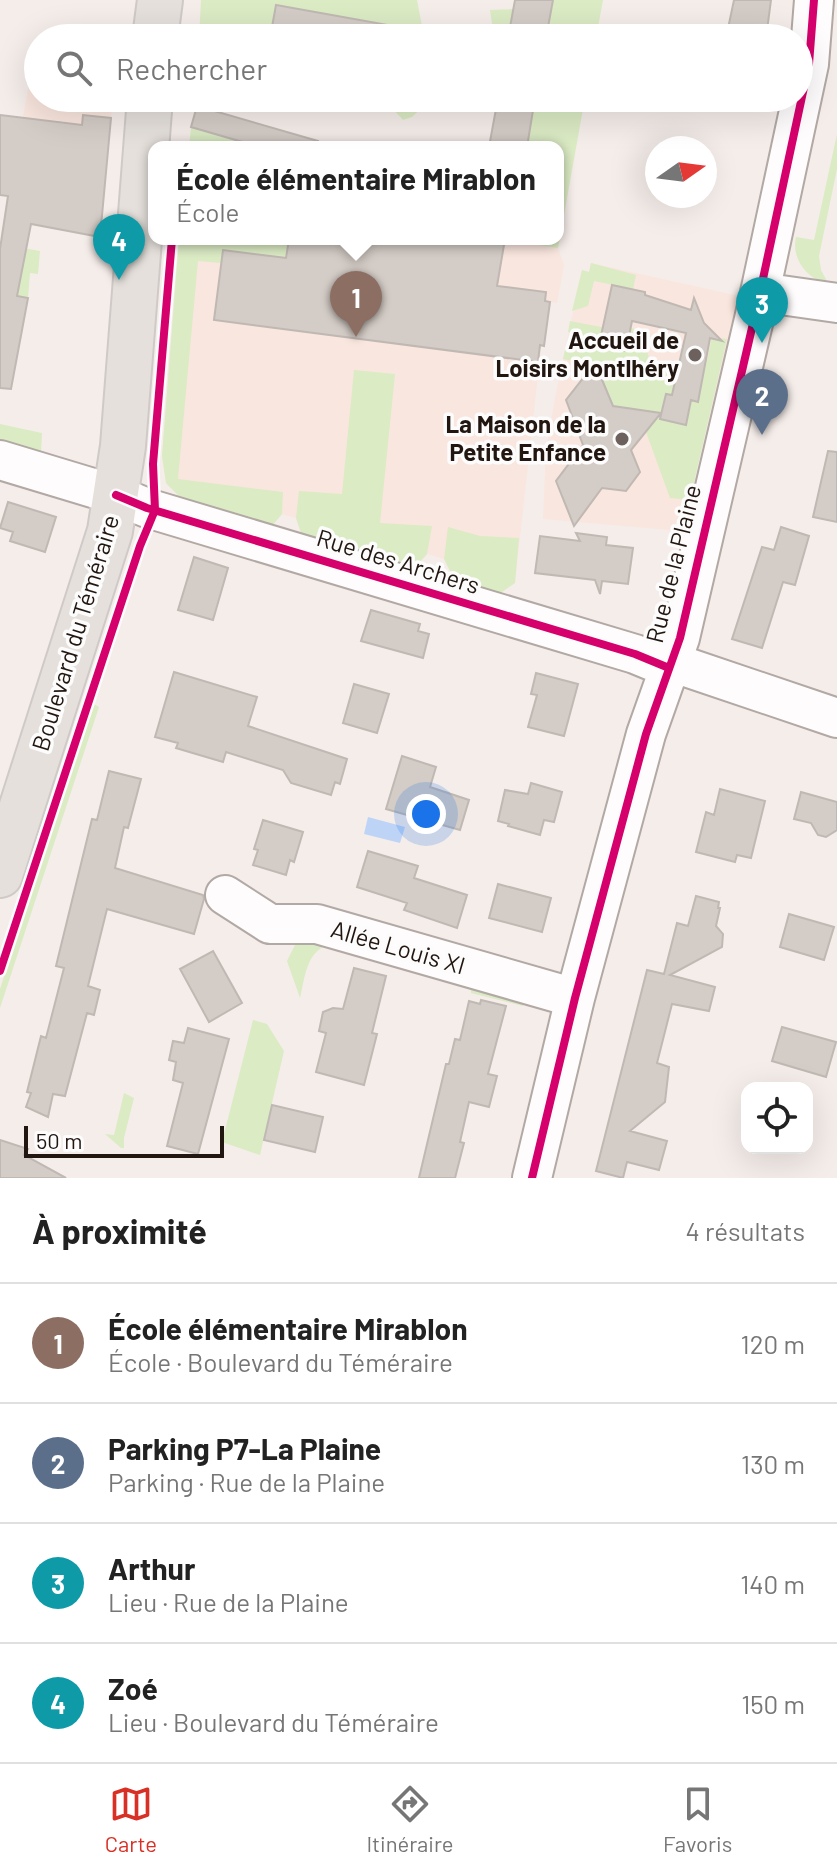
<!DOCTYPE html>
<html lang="fr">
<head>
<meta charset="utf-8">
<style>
  :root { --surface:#fff; --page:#f6f6f6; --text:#222; --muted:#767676; --line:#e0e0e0; --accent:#d93025 }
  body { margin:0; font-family:Barlow,sans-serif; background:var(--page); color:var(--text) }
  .controls { position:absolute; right:24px; bottom:24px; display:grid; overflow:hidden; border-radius:16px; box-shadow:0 8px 32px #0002 }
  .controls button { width:72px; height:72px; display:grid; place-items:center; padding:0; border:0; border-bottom:2px solid var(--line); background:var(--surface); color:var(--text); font:40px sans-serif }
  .compass { position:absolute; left:645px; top:136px; width:72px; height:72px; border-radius:50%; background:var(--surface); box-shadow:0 8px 32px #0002; rotate:76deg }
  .scale { position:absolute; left:24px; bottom:20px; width:200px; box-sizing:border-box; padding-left:8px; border:4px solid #221610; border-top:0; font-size:22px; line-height:28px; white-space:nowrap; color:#221610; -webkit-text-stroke:6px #fcfcfc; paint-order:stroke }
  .you { position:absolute; left:426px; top:814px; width:28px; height:28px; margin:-20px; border:6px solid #fff; border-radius:50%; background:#1a73e8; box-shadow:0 0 0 12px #1a73e833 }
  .badge { display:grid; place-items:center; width:52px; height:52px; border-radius:50%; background:var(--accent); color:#fff; font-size:26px; font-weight:700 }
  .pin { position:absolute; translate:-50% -66px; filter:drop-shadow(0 2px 4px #0008) }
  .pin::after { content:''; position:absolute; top:42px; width:28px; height:24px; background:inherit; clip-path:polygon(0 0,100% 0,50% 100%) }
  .popup { position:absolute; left:148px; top:141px; width:416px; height:104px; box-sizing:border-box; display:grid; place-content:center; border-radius:16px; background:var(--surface); filter:drop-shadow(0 2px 6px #0005); font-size:26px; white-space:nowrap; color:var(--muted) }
  .popup b { font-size:30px; color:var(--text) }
  .popup::after { content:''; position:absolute; left:50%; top:100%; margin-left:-16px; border:16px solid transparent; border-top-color:var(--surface) }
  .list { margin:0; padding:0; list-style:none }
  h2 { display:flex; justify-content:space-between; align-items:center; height:104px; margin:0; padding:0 32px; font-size:34px }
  h2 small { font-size:26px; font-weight:400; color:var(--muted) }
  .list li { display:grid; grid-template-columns:52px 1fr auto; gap:24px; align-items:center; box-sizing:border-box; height:120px; padding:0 32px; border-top:2px solid var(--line) }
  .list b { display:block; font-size:30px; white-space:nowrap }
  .list p { margin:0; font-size:26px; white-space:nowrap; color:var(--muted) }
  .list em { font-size:26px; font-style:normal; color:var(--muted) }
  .icon { flex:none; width:44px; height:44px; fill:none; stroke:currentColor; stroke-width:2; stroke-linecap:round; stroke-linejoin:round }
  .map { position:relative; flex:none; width:837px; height:1178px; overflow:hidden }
  .search { position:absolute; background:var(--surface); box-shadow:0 8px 32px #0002; left:24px; right:24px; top:24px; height:88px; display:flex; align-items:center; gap:20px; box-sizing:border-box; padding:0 28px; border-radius:44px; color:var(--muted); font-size:30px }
  .sheet { height:584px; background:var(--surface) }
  nav { display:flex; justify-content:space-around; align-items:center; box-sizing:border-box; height:112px; border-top:2px solid var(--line); background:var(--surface); font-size:22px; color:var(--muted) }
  nav a { display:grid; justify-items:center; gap:4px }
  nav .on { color:var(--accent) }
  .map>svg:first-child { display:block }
  .built { fill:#f9e6de }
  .green { fill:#dbebc4 }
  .water { fill:#bdd4f7 }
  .building { fill:#d4ccc6; stroke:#c0b8b2; stroke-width:2 }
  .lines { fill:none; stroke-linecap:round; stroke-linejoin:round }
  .minor-casing { stroke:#b2a8a4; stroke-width:42 }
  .major-casing { stroke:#cfcac8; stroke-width:48 }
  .minor { stroke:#fefcfc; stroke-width:38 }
  .major { stroke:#e5e0db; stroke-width:44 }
  .cycleway-casing { stroke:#fcfcfc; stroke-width:13 }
  .cycleway { stroke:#d6006c; stroke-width:8 }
  .poi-dot { fill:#6c615c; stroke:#fcfcfc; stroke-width:3 }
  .labels { text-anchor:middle; stroke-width:7; stroke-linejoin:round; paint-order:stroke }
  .poi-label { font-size:24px; font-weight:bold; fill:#221610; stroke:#fcfcfc; text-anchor:end }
  .street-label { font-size:24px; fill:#221610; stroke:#fcfcfc }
</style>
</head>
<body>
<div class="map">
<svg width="837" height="1178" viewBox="0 0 837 1178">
  <rect width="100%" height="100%" fill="#f5edea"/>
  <!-- built -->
  <path class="built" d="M35,49L38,50V98H113L100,237L5,218Z
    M561,234L558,248L564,265L557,303L550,302L548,312L545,311L515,583L455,581L444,559L428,554L414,568L303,539L296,518L282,514L271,527L181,498L166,483L162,456L179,239H558Z
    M591,263L739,296L681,531L543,519L546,450L555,398L582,270L589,272Z"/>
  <!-- green -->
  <path class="green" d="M201,0H417L423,31L414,34V38H357L360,20L276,5L270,38H199Z
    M553,0H603L596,38H546Z
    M513,9L508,38H494L490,10Z
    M383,98H432L412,117L403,120Z
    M535,98H585L558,248L505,240L558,239V147H527Z
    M191,127L260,147H189Z
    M837,134V169L819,256L821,270L828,283C807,280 791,258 796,237L814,240Z
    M179,239H289L286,258L223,250L221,263L198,261L178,479L283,492L282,514L271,527L181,498L166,483L162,456Z
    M0,244L40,251L38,274L30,273L28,298L17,296Z
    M591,263L636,275L633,289L594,281L588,306L572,311L582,270L589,272Z
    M570,321L606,328L626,351L631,328L641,331L649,358L657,364L678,369L672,395L666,394L660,419L686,424L691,400L698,401L712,337L727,339L690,500L670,498L646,432L613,406L604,385L587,382L589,364L563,359L565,350L580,352L582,334L568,332Z
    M354,370L395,374L380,523L432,526L427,554L414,568L303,539L296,518L299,491L342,494Z
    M0,424L42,433L41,453L0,442Z
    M448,527L480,536L519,538L515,583L499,594L455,581L444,559Z
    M94,704L99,707L0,1008V989Z
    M307,938L525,997L523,1006L471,993V988L328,945C306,952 305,978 300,998L287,961L297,941Z
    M253,1020L267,1024L284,1051L260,1155L222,1142Z
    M124,1093L134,1098L124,1138V1148H121L105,1134L114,1135Z"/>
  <!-- water -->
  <path class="water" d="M368,817L405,827L400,843L364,834Z"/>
  <!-- building -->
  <path class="building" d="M515,0H553L546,38H508Z
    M734,0H771L766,38H726Z
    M276,5L399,27L398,38H270Z
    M498,98H535L527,147H489Z
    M197,106L318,141L317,147H260L191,127Z
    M0,115L82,125L83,115L111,118L100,237L31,224L17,296L28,298L11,389L0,388V249L8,196L0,195Z
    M289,239H331L360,243V239H505L497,286L546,292L545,301L550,302L544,346L540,345L538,362L214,320L223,250L286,258Z
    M612,285L645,292V295L691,310L694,298L704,323L722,341L710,338L698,402L691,400L686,425L660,419L666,394L672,395L686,333L632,321L626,351L599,345Z
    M595,363L613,406L661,413L631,450L640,472L626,491L602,488L574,526L556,481L583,445L566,400Z
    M828,451L837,452V522L813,517Z
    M8,502L56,517L45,552L10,541L13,532L0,528Z
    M781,527L809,536L795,585L783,582L762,648L732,639L762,547L774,550Z
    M576,533L607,537L606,545L633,548L628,584L602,581L600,594L595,580L535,573L540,536L580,541Z
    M194,557L228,568L213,620L178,610Z
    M371,610L420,624L418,631L429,634L423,658L361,641Z
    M174,672L257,697L248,726L347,759L340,784L335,782L331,795L291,783L283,770L226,752L223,762L176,748L178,743L155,737Z
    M536,673L578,684L564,736L528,727L537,695L531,694Z
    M354,684L389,694L377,733L343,723Z
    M402,756L436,767L430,787L469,800L460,830L386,809Z
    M109,771L141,779L128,828L124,827L115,868L203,895L204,899L194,934L107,909L88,986L100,990L94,1015L87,1013L65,1096L53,1094L48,1117L26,1107L31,1093L27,1092L41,1036L46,1038L64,968L56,966L92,819L97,820Z
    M531,783L562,792L554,822L544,820L540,835L508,826L509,824L498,821L505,790L528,794Z
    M720,789L765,801L751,858L737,855L735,862L696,852L706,812L714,815Z
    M801,792L837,802V830L826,837L818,835L811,823L794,819Z
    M263,820L303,832L294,862L290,860L286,875L253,865L258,850L254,849Z
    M368,851L418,866L414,878L467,895L457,928L404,910L407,903L357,887Z
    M498,884L551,898L542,932L489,918Z
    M696,896L719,902L718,908H720L716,926L723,934L722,947L670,975L715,987L709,1011L672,1004L657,1063L669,1067L665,1102L630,1131L667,1141L659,1170L627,1162L623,1178L596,1171L647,970L664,974L677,923L688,926Z
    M789,914L834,927L824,960L780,947Z
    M213,951L242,1003L209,1022L180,969Z
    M354,968L386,976L372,1033L377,1034L364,1085L316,1072L326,1033L319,1031L323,1012L333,1008L343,1009Z
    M481,1000L506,1006L488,1074L497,1076L489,1107L469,1102L460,1142L464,1143L455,1178H419L446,1064H449L455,1039L460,1040L469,1001L480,1004Z
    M782,1027L836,1042L826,1077L772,1061Z
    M188,1028L229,1039L198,1154L167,1146L183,1083L173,1080L176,1062L169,1060L173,1041L184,1043Z
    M272,1105L323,1117L315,1152L264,1140Z
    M0,1140L28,1149L24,1155L66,1178H0Z"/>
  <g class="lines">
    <defs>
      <path id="minor" d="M760,292L837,303
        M0,460L116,495L147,508L635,654L669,668L686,667L837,718
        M225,895L270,924H317L575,998
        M532,1178L575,998L646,734L680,638L758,302L809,64L814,0"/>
      <path id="major" d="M155,38L160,0
        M0,875L110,531L123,446L150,98"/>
    </defs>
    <!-- minor casing -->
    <use href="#minor" class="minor-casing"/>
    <!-- major casing -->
    <use href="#major" class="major-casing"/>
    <!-- minor -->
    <use href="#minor" class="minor"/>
    <!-- major -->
    <use href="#major" class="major"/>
    <defs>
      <path id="cycleway" d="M116,495L147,508L635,654L669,668
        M0,971L140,546L155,510L153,464L172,239
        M532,1178L575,998L646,734L680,638L758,302L809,64L814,0"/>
    </defs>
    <!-- cycleway casing -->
    <use href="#cycleway" class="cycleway-casing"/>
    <!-- cycleway -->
    <use href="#cycleway" class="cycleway"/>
  </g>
  <!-- markers -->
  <g class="poi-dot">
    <circle cx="695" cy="355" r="8"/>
    <circle cx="622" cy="439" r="8"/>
  </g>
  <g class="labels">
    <!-- poi labels -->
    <g class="poi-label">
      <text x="679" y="349">Accueil de<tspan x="679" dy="28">Loisirs Montlhéry</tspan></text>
      <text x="606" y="433">La Maison de la<tspan x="606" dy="28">Petite Enfance</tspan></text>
    </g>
    <!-- street labels -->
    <g class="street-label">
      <text transform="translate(398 562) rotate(17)" y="8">Rue des Archers</text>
      <text transform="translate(674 564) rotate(-76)" y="8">Rue de la Plaine</text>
      <text transform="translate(76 633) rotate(-73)" y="8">Boulevard du Téméraire</text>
      <text transform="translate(398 948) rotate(16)" y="8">Allée Louis XI</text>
    </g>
  </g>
</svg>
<div class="controls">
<button><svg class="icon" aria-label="locate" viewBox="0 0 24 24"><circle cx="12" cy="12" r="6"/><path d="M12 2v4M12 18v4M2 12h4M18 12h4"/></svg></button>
</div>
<svg class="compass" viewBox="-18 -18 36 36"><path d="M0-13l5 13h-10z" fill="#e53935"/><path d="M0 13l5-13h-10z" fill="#767676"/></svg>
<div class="scale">50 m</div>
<div class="you"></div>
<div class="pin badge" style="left:356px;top:337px;background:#8d6e63">1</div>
<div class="popup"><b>École élémentaire Mirablon</b>École</div>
<div class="pin badge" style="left:762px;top:435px;background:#5c6f8a">2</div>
<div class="pin badge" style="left:762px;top:343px;background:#0f9aa8">3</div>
<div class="pin badge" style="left:119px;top:280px;background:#0f9aa8">4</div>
<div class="search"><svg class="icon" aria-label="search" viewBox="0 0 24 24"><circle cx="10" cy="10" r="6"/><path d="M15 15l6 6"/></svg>Rechercher</div>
</div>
<section class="sheet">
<h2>À proximité<small>4 résultats</small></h2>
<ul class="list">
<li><span class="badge" style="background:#8d6e63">1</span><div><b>École élémentaire Mirablon</b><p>École · Boulevard du Téméraire</p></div><em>120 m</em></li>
<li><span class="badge" style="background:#5c6f8a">2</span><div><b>Parking P7-La Plaine</b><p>Parking · Rue de la Plaine</p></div><em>130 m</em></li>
<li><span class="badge" style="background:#0f9aa8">3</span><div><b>Arthur</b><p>Lieu · Rue de la Plaine</p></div><em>140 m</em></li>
<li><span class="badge" style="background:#0f9aa8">4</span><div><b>Zoé</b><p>Lieu · Boulevard du Téméraire</p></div><em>150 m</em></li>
</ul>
</section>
<nav>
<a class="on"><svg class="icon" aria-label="map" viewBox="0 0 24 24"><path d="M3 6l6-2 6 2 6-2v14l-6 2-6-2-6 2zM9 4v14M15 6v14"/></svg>Carte</a>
<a><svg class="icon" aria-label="directions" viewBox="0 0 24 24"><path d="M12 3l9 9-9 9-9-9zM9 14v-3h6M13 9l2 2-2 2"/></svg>Itinéraire</a>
<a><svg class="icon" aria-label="saved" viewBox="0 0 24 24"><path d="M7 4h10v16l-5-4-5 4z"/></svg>Favoris</a>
</nav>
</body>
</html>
